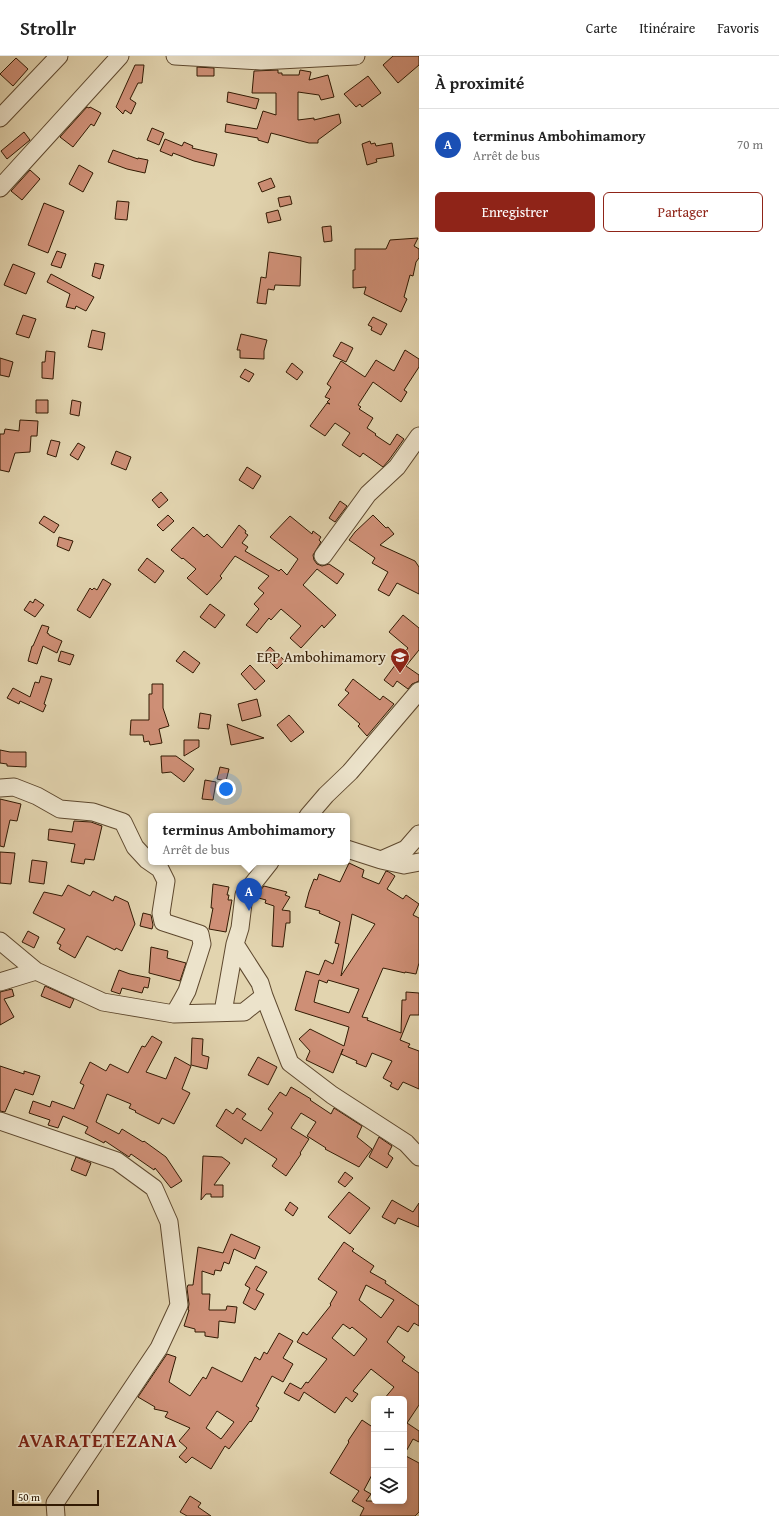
<!DOCTYPE html>
<html lang="fr">
<head>
<meta charset="utf-8">
<style>
  :root { --surface:#fff; --page:#f6f6f6; --text:#222; --muted:#767676; --line:#e0e0e0; --accent:#8f2418 }
  body { margin:0; font-family:"Gentium Book Plus",serif; background:var(--page); color:var(--text) }
  .controls { position:absolute; right:12px; bottom:12px; display:grid; overflow:hidden; border-radius:6px; box-shadow:0 2px 6px #0003 }
  .controls button { width:36px; height:36px; display:grid; place-items:center; padding:0; border:0; border-bottom:1px solid var(--line); background:var(--surface); color:var(--text); font:20px sans-serif }
  .scale { position:absolute; left:12px; bottom:10px; width:87px; box-sizing:border-box; padding-left:4px; border:2px solid #321a03; border-top:0; font-size:11px; line-height:14px; white-space:nowrap; color:#321a03; -webkit-text-stroke:3px #ece3cb; paint-order:stroke }
  .you { position:absolute; left:226px; top:733px; width:14px; height:14px; margin:-10px; border:3px solid #fff; border-radius:50%; background:#1a73e8; box-shadow:0 0 0 6px #1a73e833 }
  .badge { display:grid; place-items:center; width:26px; height:26px; border-radius:50%; background:var(--accent); color:#fff; font-size:13px; font-weight:700 }
  .pin { position:absolute; translate:-50% -33px; filter:drop-shadow(0 1px 2px #0008) }
  .pin::after { content:''; position:absolute; top:21px; width:14px; height:12px; background:inherit; clip-path:polygon(0 0,100% 0,50% 100%) }
  .popup { position:absolute; left:148px; top:757px; width:202px; height:52px; box-sizing:border-box; display:grid; place-content:center; border-radius:6px; background:var(--surface); filter:drop-shadow(0 1px 3px #0005); font-size:13px; white-space:nowrap; color:var(--muted) }
  .popup b { font-size:15px; color:var(--text) }
  .popup::after { content:''; position:absolute; left:50%; top:100%; margin-left:-8px; border:8px solid transparent; border-top-color:var(--surface) }
  .list { margin:0; padding:0; list-style:none }
  h2 { display:flex; justify-content:space-between; align-items:center; height:52px; margin:0; padding:0 16px; font-size:17px }
  h2 small { font-size:13px; font-weight:400; color:var(--muted) }
  .list li { display:grid; grid-template-columns:26px 1fr auto; gap:12px; align-items:center; box-sizing:border-box; height:72px; padding:0 16px; border-top:1px solid var(--line) }
  .list b { display:block; font-size:15px; white-space:nowrap }
  .list p { margin:0; font-size:13px; white-space:nowrap; color:var(--muted) }
  .list em { font-size:13px; font-style:normal; color:var(--muted) }
  .actions { display:flex; gap:8px; padding:12px 16px }
  .actions a { flex:1; padding:9px 0; border:1px solid var(--accent); border-radius:6px; text-align:center; font-size:14px; color:var(--accent) }
  .actions .main { background:var(--accent); color:#fff }
  .icon { flex:none; width:22px; height:22px; fill:none; stroke:currentColor; stroke-width:2; stroke-linecap:round; stroke-linejoin:round }
  .map { position:relative; flex:none; width:419px; height:1460px; overflow:hidden }
  header { display:flex; align-items:center; gap:24px; box-sizing:border-box; height:56px; padding:0 20px; background:var(--surface); border-bottom:1px solid var(--line) }
  header strong { font-size:19px }
  nav { display:flex; gap:22px; margin-inline-start:auto; font-size:14px }
  main { display:flex }
  aside { flex:1; background:var(--surface) }
  .map>svg:first-child { display:block }
  .building { fill:#ce8f76; stroke:#321a03; fill-rule:evenodd }
  .lines { fill:none; stroke-linecap:round; stroke-linejoin:round }
  .minor-casing { stroke:#5e482e; stroke-width:19 }
  .minor { stroke:#ece3cb; stroke-width:17 }
  .labels { text-anchor:middle; stroke-width:3.5; stroke-linejoin:round; paint-order:stroke }
  .poi-label { font-size:15px; fill:#321a03; stroke:#ece3cb; text-anchor:end }
  .district-label { font-size:19px; font-weight:bold; letter-spacing:1px; fill:#7a1f14; stroke:#ece3cb }
</style>
</head>
<body>
<header>
<strong>Strollr</strong>
<nav><a>Carte</a><a>Itinéraire</a><a>Favoris</a></nav>
</header>
<main>
<div class="map">
<svg width="419" height="1460" viewBox="0 0 419 1460">
  <rect width="100%" height="100%" fill="#e2d4af"/>
  <filter id="stains"><feTurbulence type="fractalNoise" baseFrequency=".005" numOctaves="4"/><feColorMatrix values="0 0 0 0 .2 0 0 0 0 .09 0 0 0 0 .02 0 0 0 .5 -.17"/></filter>
  <radialGradient id="worn" r=".72"><stop offset=".6" stop-color="#630" stop-opacity="0"/><stop offset="1" stop-color="#630" stop-opacity=".3"/></radialGradient>
  <!-- building -->
  <path class="building" d="M393,0H419V9L398,27L383,9Z
    M16,2L28,13L13,30L0,18Z
    M135,9H144L142,27H138L130,43L136,47L131,58L125,54L123,58L116,51Z
    M197,11L214,12V20H197Z
    M278,14V17H282V19H299L300,14L311,16L309,24L328,19L334,41L321,44L319,39L298,36V64L314,62V64L339,58L341,67L318,84V87H309L271,77L268,87L258,84V82L225,76L226,68L257,73L263,55L276,59V37H252L254,15Z
    M368,20L381,37L362,51L360,48L356,51L344,38Z
    M228,36L259,43L256,53L227,46Z
    M87,51L89,52L90,51L101,57L94,70L91,68L73,91L60,81Z
    M152,72L164,77L159,89L147,84Z
    M24,76L30,84L7,103L1,95Z
    M165,83L182,90L184,86L193,90L192,92L217,98L214,110L194,105L173,97L172,100L160,95Z
    M370,85L371,88L375,87L376,90L392,87L394,100L376,103L377,106L367,109L362,88Z
    M113,94L138,103V102L148,104L145,117L127,113L108,106Z
    M79,109L93,117L83,136L69,128Z
    M30,114L40,123L22,144L11,135Z
    M271,122L275,131L262,136L258,127Z
    M290,140L292,148L280,151L278,142Z
    M117,145L129,146L127,164L115,163Z
    M44,147L64,155L48,197L28,189Z
    M278,154L281,164L268,167L266,157Z
    M331,170L332,185L324,186L322,171Z
    M418,182L414,190L419,193V202L416,206L413,220L410,219L404,241L407,243L401,256L364,238L366,231L353,232V214H355V193H386L390,184Z
    M57,195L66,198L61,212L51,209Z
    M269,196L301,201L300,230L275,229L274,234L268,233L266,248L257,247L261,221L266,222Z
    M95,207L104,209L100,223L92,220Z
    M13,208L35,217L26,238L4,229Z
    M51,218L94,241L86,255L76,250L75,253L66,251L70,238L47,226Z
    M23,259L36,263L29,282L16,278Z
    M373,261L387,268L381,279L371,274L372,271L368,269Z
    M92,274L105,277L102,294L88,291Z
    M241,278L267,284L264,295V303L240,302V294H237Z
    M341,286L353,292L346,306L333,300Z
    M405,294L419,303V311L404,334L407,336L401,346L373,326L358,349L361,351L359,353L373,362L367,372L376,378L375,379L390,389L397,378L404,383L389,404L383,411L363,397L360,401L342,389L350,377L335,367L325,380L310,370L327,347L330,348L327,346L330,343L325,341L331,331L327,328L341,305L365,321L376,304L394,315Z
    M46,295L55,296L53,323L42,322V306H45Z
    M0,302L13,306L9,321L0,319Z
    M292,307L303,316L297,324L286,316Z
    M245,313L254,318L249,326L240,321Z
    M36,344H48V357H36Z
    M72,344L81,346L79,360L70,358Z
    M20,364L38,365L37,380H31L30,396L15,397L9,416L0,414V378H4L5,373L19,375Z
    M51,384L60,386L56,401L47,398Z
    M78,387L85,391L78,404L70,399Z
    M116,395L131,401L126,414L111,408Z
    M247,411L261,420L253,433L239,424Z
    M161,436L168,444L159,452L152,444Z
    M340,445L347,450L335,466L329,462Z
    M168,459L174,465L163,475L157,469Z
    M373,459L386,472L388,471L394,478L380,489L415,505L419,511V538L397,527L389,540L378,534L388,516L372,507L375,502L349,484L355,476Z
    M44,460L59,469L54,477L39,467Z
    M290,460L312,478L313,475L321,481L319,484L321,486L313,499L314,504L317,508L322,510L329,508L344,518L337,528L317,513L303,529L336,559L324,572L322,569L301,592L290,582L301,570L281,553L271,564L269,562L257,577L246,569L259,553L254,548L264,537L258,532L269,520L235,500L220,520L222,522L207,539L187,522L196,513L183,502L182,503L171,494L193,471L204,481L207,478L222,492L239,469L246,475L245,477L248,479L242,487L248,491L245,495L279,515L281,513L287,519L298,503L270,481Z
    M59,481L73,485L69,495L57,490Z
    M147,502L164,515L155,527L138,514Z
    M103,523L111,528L90,562L77,554L90,532L92,534L94,532L97,534Z
    M35,543L44,549L35,561L24,554L30,545L33,547Z
    M210,548L225,559L215,572L200,561Z
    M403,559L419,572V594L406,610L419,619V625L412,628L408,633L397,625L393,631L384,624L408,592L389,576Z
    M42,569L49,571L47,577L49,578V579L62,585L57,597L43,590L37,608L28,605L32,590H33Z
    M270,591L285,605L277,613L263,599Z
    M61,595L74,599L70,609L58,605Z
    M184,595L200,607L193,617L176,605Z
    M250,609L265,625L255,634L241,618Z
    M41,620L52,623L44,648L46,649L43,656L20,645L19,648L7,642L13,632L30,641L35,626L39,627Z
    M353,623L380,644L383,640L394,648L367,680L358,670L360,668L338,649L349,637L345,634Z
    M152,628H163V652L169,670L159,673L162,687L150,689L149,685L144,686L143,679H130L131,664H149V638H152Z
    M257,643L261,660L242,665L238,648Z
    M200,657L211,659L209,673L198,672Z
    M289,659L304,676L291,686L277,669Z
    M227,668L264,682L231,689Z
    M184,684H199V691L184,700Z
    M0,694L10,696H26V711L7,710V708L0,707Z
    M161,700H176L194,713L184,726L171,716L162,717Z
    M220,711L229,713L226,725L217,723Z
    M205,724L216,726L213,744L202,743Z
    M0,743L21,748L17,765L10,764L4,791L0,790Z
    M74,765L91,766L102,770L94,804L85,803L84,808L71,806L75,788L48,784L49,773L72,776Z
    M0,796L15,797L11,828L0,827Z
    M32,804L47,806L44,828L29,826Z
    M349,807L364,814L362,821L379,828L386,815L389,816L395,820L387,833L403,843L406,839L419,848L413,859L419,862V907L416,918L405,916V917L383,912L362,961L368,962L367,964L401,977L402,944H406V936L419,937V959H410L400,984L410,988L408,991L419,995V1033L403,1026L398,1034L390,1030L392,1027L383,1022L392,1005L372,997L366,1011L356,1007L357,1005L341,998L343,993L333,1017L306,1004L310,995L299,983L310,973L344,990L349,971L295,954L306,915L319,919L325,904L333,908L339,888L335,887L340,866L319,857L320,855L305,851L309,836L314,823L317,824L319,818L340,826ZM352,858L375,868L341,920L347,887ZM319,924L327,927L328,924L359,933L349,957L314,946Z
    M213,828L229,831L227,839H229L228,844H232L226,876L209,873L213,852H211Z
    M68,829L90,840L93,835L113,845L115,840L128,846L135,868L122,895L116,892L115,894L87,880L75,902L59,893L61,889L57,887L65,873L33,857L44,836L62,840Z
    M264,830L287,836L285,839L290,841L282,854L290,855V867H286L283,891L272,890L274,850L265,847L266,844L255,841Z
    M143,857L151,859L153,869L152,873L140,870Z
    M28,875L39,881L34,892L22,886Z
    M151,891L168,895L167,902L186,907L180,925L149,917Z
    M119,914L130,918L150,922L148,932L144,931L142,937L122,932L120,938L111,935Z
    M45,930L74,943L70,952L41,940Z
    M12,933L14,940L4,943L14,961L0,969V936Z
    M152,980L162,986L146,1016L166,1023L175,1001L191,1010L182,1033L190,1037L174,1068L162,1062L159,1068L135,1056L136,1055L129,1052L131,1048L107,1038L96,1066L119,1078L122,1073L143,1086L144,1085L166,1101L182,1125L171,1132L155,1112L154,1114L131,1098L129,1101L105,1085L104,1087L85,1077L88,1071L63,1060L58,1072L48,1069L50,1064L29,1057L33,1045L50,1051L52,1045L74,1053L84,1029L80,1027L90,1006L106,1015L110,1008L128,1017L142,990L145,991Z
    M192,982L203,983L202,999L209,1001L207,1013L191,1009Z
    M258,1001L277,1011L268,1029L248,1019Z
    M0,1010L24,1018V1015L40,1020L33,1039L15,1033L5,1056L0,1055Z
    M291,1031L311,1043L310,1044L331,1058L334,1052L362,1070L357,1081L372,1093L359,1111L325,1093L326,1092L307,1080L316,1066L301,1057L291,1072L309,1083L300,1097L301,1098L286,1120L272,1110L277,1103L245,1082L242,1088L216,1070L226,1053L233,1058L237,1052L246,1058L242,1063L261,1075L273,1057L268,1053L280,1036L286,1040Z
    M379,1081L392,1090L388,1098L393,1102L387,1112L369,1101Z
    M203,1100L222,1101L230,1107L214,1129H223V1141H211V1138H206L201,1144Z
    M76,1101L91,1107L86,1120L71,1114Z
    M345,1116L353,1122L345,1131L338,1126Z
    M349,1136L370,1152L350,1178L328,1161Z
    M392,1144L413,1156L419,1147V1171L398,1162L395,1168L382,1161Z
    M290,1146L298,1152L293,1160L285,1154Z
    M231,1178L260,1191L255,1203L234,1193L229,1208L224,1206L221,1215L215,1214L214,1219L202,1215V1238H210L209,1254H226L227,1250L237,1251L235,1267L219,1265L218,1282L205,1280V1276H195V1273L184,1270L189,1254H188L189,1248L187,1232L188,1229H193L198,1191L223,1197Z
    M344,1186L354,1193L352,1195L374,1210L370,1216L386,1225L385,1227L419,1250V1270L414,1267L408,1276L398,1270L387,1286L405,1301L402,1305L419,1317V1349L407,1367L419,1375V1386L413,1383L404,1399L419,1407V1456L415,1460H360L364,1452L352,1445L359,1435L330,1417L349,1386L348,1385L362,1364L374,1372V1415L364,1434L371,1438L366,1445H404V1343H384L394,1331L371,1313L353,1335L358,1338L352,1346L346,1341L335,1357L304,1336L299,1345L284,1337L290,1327L301,1333L306,1326L308,1327L327,1303L297,1286L303,1276L307,1279L331,1249L330,1248L337,1236L318,1223ZM366,1229L394,1244L381,1262L359,1244ZM343,1268L350,1273L352,1271L367,1283L354,1300L332,1282Z
    M256,1210L267,1216L256,1234L264,1238L255,1254L243,1247L250,1232L245,1229Z
    M279,1277L293,1285L283,1302L293,1308L283,1326L272,1320L256,1350L259,1352L251,1366L250,1365L229,1393L225,1390L211,1413L192,1401L186,1407L179,1401L187,1392L179,1385L190,1372L165,1361L168,1356L154,1353L155,1351L138,1341L167,1298L176,1301L169,1326L190,1340L203,1321L206,1323L212,1311L242,1326L255,1301L260,1304L264,1296L267,1298ZM217,1355L234,1366L221,1383L206,1372Z
    M190,1440L201,1447L198,1451L211,1460H187L180,1456Z"/>
  <g class="lines">
    <defs>
      <path id="minor" d="M175,0L261,5L356,0
        M0,62L59,0
        M0,132L120,0
        M323,500L368,438L397,411L419,380
        M0,732L14,731L37,740L60,753L93,756L123,766L135,791L147,804L160,813L166,825L161,857L163,866L200,878L202,888L197,904L187,935L181,946L174,958
        M308,760L326,739L350,716L419,635
        M347,793L381,804L406,793L419,778
        M381,804L404,809L419,806
        M0,885L36,915
        M0,926L36,915L103,946L174,958L244,956L264,940L260,927L235,888L240,872L244,839L270,806
        M264,940L290,1007L332,1039L406,1087L419,1101
        M223,956L235,888
        M0,1065L117,1105L154,1132L169,1166L179,1249L159,1292L55,1447L56,1460"/>
    </defs>
    <!-- minor casing -->
    <use href="#minor" class="minor-casing"/>
    <!-- minor -->
    <use href="#minor" class="minor"/>
  </g>
  <!-- icons -->
  <defs>
    <symbol id="school-pin" viewBox="-11 -11 22 30"><path d="M0 17L-7.5 6A9.5 9.5 0 1 1 7.5 6Z" fill="#8f2418" stroke="#ece3cb"/><path d="M0-5L7-2L0 1L-7-2ZM-4 1L0 2.5L4 1V4Q0 6-4 4Z" fill="#fff"/></symbol>
  </defs>
  <g fill-rule="evenodd">
    <use href="#school-pin" x="389" y="590" width="22" height="30"/>
  </g>
  <g class="labels">
    <!-- poi labels -->
    <g class="poi-label">
      <text x="386" y="606">EPP Ambohimamory</text>
    </g>
    <!-- district labels -->
    <g class="district-label">
      <text x="98" y="1391">AVARATETEZANA</text>
    </g>
  </g>
  <rect width="100%" height="100%" filter="url(#stains)"/>
  <rect width="100%" height="100%" fill="url(#worn)"/>
</svg>
<div class="controls">
<button>+</button>
<button>−</button>
<button><svg class="icon" aria-label="layers" viewBox="0 0 24 24"><path d="M12 4l9 5-9 5-9-5zM3 14l9 5 9-5"/></svg></button>
</div>
<div class="scale">50 m</div>
<div class="you"></div>
<div class="pin badge" style="left:249px;top:855px;background:#1a4fb4">A</div>
<div class="popup"><b>terminus Ambohimamory</b>Arrêt de bus</div>
</div>
<aside>
<h2>À proximité<small></small></h2>
<ul class="list">
<li><span class="badge" style="background:#1a4fb4">A</span><div><b>terminus Ambohimamory</b><p>Arrêt de bus</p></div><em>70 m</em></li>
</ul>
<div class="actions"><a class="main">Enregistrer</a><a>Partager</a></div>
</aside>
</main>
</body>
</html>
